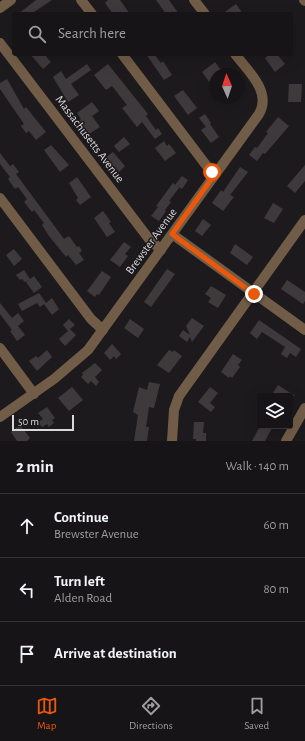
<!DOCTYPE html>
<html lang="en">
<head>
<meta charset="utf-8">
<style>
  :root { --surface:#161416; --page:#1f1d1f; --text:#f1f3f6; --muted:#9e9ea1; --line:#353335; --accent:#ea580c }
  body { margin:0; font-family:"Alegreya Sans",sans-serif; background:var(--page); color:var(--text) }
  .controls { position:absolute; right:12px; bottom:12px; display:grid; overflow:hidden; border-radius:4px; box-shadow:0 4px 16px #0002 }
  .controls button { width:36px; height:36px; display:grid; place-items:center; padding:0; border:0; border-bottom:1px solid var(--line); background:var(--surface); color:var(--text); font:20px sans-serif }
  .compass { position:absolute; left:209px; top:68px; width:36px; height:36px; border-radius:50%; background:var(--surface); box-shadow:0 4px 16px #0002; rotate:357deg }
  .scale { position:absolute; left:12px; bottom:10px; width:62px; box-sizing:border-box; padding-left:4px; border:2px solid #d8d7d9; border-top:0; font-size:11px; line-height:14px; white-space:nowrap; color:#d8d7d9; -webkit-text-stroke:3px #1d1a1d; paint-order:stroke }
  .stop { position:absolute; width:12px; height:12px; margin:-9px; border:3px solid #ea580c; border-radius:50%; background:#fff }
  .stop.end { background:#ea580c; border-color:#fff; box-shadow:0 1px 4px #0008 }
  .list { margin:0; padding:0; list-style:none }
  h2 { display:flex; justify-content:space-between; align-items:center; height:52px; margin:0; padding:0 16px; font-size:17px }
  h2 small { font-size:13px; font-weight:400; color:var(--muted) }
  .list li { display:grid; grid-template-columns:26px 1fr auto; gap:12px; align-items:center; box-sizing:border-box; height:64px; padding:0 16px; border-top:1px solid var(--line) }
  .list b { display:block; font-size:15px; white-space:nowrap }
  .list p { margin:0; font-size:13px; white-space:nowrap; color:var(--muted) }
  .list em { font-size:13px; font-style:normal; color:var(--muted) }
  .icon { flex:none; width:22px; height:22px; fill:none; stroke:currentColor; stroke-width:2; stroke-linecap:round; stroke-linejoin:round }
  .map { position:relative; flex:none; width:305px; height:441px; overflow:hidden }
  .search { position:absolute; background:var(--surface); box-shadow:0 4px 16px #0002; left:12px; right:12px; top:12px; height:44px; display:flex; align-items:center; gap:10px; box-sizing:border-box; padding:0 14px; border-radius:4px; color:var(--muted); font-size:15px }
  .sheet { height:244px; background:var(--surface) }
  nav { display:flex; justify-content:space-around; align-items:center; box-sizing:border-box; height:56px; border-top:1px solid var(--line); background:var(--surface); font-size:11px; color:var(--muted) }
  nav a { display:grid; justify-items:center; gap:2px }
  nav .on { color:var(--accent) }
  .map>svg:first-child { display:block }
  .building { fill:#3e3a3c }
  .lines { fill:none; stroke-linecap:round; stroke-linejoin:round }
  .minor { stroke:#715d47; stroke-width:10 }
  .route { stroke:#ea580c; stroke-width:5 }
  .labels { text-anchor:middle; stroke-width:3; stroke-linejoin:round; paint-order:stroke }
  .street-label { font-size:12px; fill:#d8d7d9; stroke:#1d1a1d }
</style>
</head>
<body>
<div class="map">
<svg width="305" height="441" viewBox="0 0 305 441">
  <rect width="100%" height="100%" fill="#1d1a1d"/>
  <!-- building -->
  <path class="building" d="M36,0H52L31,14H18Z
    M108,0H120L130,14H113L105,3Z
    M156,0H169L179,14H166Z
    M236,4L243,14H222Z
    M30,54H44L51,62L43,69Z
    M146,54H154L161,63L163,61L172,75L164,80Z
    M270,54H277L285,64L275,72L265,58Z
    M215,62L224,74H215V80L210,83L202,72Z
    M87,64L91,70L71,84L79,95L68,102L53,77L61,71L66,79Z
    M108,64L148,114L146,116L156,130L158,128L162,134L155,139L142,122L137,127L122,108L127,105L112,86L106,90L94,75Z
    M7,79L24,109L26,107L46,132L36,140L29,131L26,133L21,126L24,124L0,89V83Z
    M289,84H302L301,102H288Z
    M183,90L197,108L188,115L174,96Z
    M92,102L99,111L92,116L100,127L89,134L79,120L81,119L77,113Z
    M205,114L211,123L206,127L199,118Z
    M278,117L289,126L265,154L263,153L257,161L249,155L255,147L257,148L268,133L266,132Z
    M210,124L219,137L211,143L201,130Z
    M124,137L130,144L119,152L114,146Z
    M164,141L167,146L169,144L176,153L165,161L155,148Z
    M51,145L69,165L60,172L44,150Z
    M113,152L125,166L119,172L115,167L113,168L105,158Z
    M0,153L10,166L13,164L19,172L16,174L64,239L69,236L77,247L79,246L82,251L79,253L84,260L76,265L68,255L66,257L49,236L42,225L44,223L34,210L32,212L24,202L27,199L18,187L15,189L8,179L10,177L0,164Z
    M305,165V181L295,193L287,186Z
    M240,167L248,172L230,195L234,197L223,211L212,203L221,190L223,192Z
    M182,176L188,180L182,189L175,185Z
    M77,177L91,197L80,205L76,200L78,198L69,183Z
    M173,183L179,188L169,201L171,202L165,210L166,211L159,221L151,216L158,207L156,206Z
    M273,203L283,209L274,223L264,218Z
    M103,211L111,222L109,223L115,232L107,237L94,218Z
    M203,219L211,225L202,236L195,231Z
    M124,242L131,247L125,254L128,256L120,267L110,260Z
    M235,244L253,257L247,265L230,253Z
    M14,249L22,259L14,266L6,255Z
    M167,269L175,274L151,307L144,302Z
    M24,270L30,279L25,282L22,279L20,280L16,275Z
    M102,271L111,277L99,295L97,294L95,297L87,291Z
    M34,276L42,287L34,293L26,282Z
    M287,280L305,292V301L303,304L281,289Z
    M211,286L226,295L218,308L208,302L211,298L205,294Z
    M39,293L46,303L52,298L59,309L52,315L44,304L40,307L37,303L22,311L18,304Z
    M0,303L12,318L18,313L24,321L18,326L25,335L17,341L10,331L12,330L0,314Z
    M192,318L204,326L192,342L190,337L187,342L179,336L183,330L190,335L186,326Z
    M69,319L75,325L70,329L76,335L65,346L59,339L68,331L63,325Z
    M130,319L144,329L138,338L124,328Z
    M259,320L301,349L296,357L290,353L287,358L281,354L285,347L262,332L257,339L250,333Z
    M112,344L121,354L116,359L114,356L110,360L104,353Z
    M47,350L52,357L37,371L29,361L36,356L38,358Z
    M169,350L173,352L174,350L182,356L169,373L157,365Z
    M233,354L242,360L238,365L240,367L232,378L230,376L229,378L221,372Z
    M95,363L102,370L95,377L99,382L96,386L91,381L88,384L81,377L83,375L82,373Z
    M149,382L160,384L154,408L149,407L146,427H149L147,441H134L138,415L133,412L139,387L147,390Z
    M278,385L295,396H271Z
    M72,387L83,400L69,411L58,398Z
    M210,387L218,393L210,403L215,407L211,412L198,402Z
    M47,407L55,418L52,420L54,423L49,427L47,424L42,427L38,422L43,419L38,413Z
    M194,422H204L203,433H206V441H196V439H193Z
    M20,425L30,438L27,441H17L11,432Z
    M260,426H273L265,441H252Z"/>
  <g class="lines">
    <!-- minor -->
    <path class="minor" d="M81,0L92,14
      M194,0L205,14
      M304,0L305,1
      M0,8L11,0
      M0,43L149,239L161,250
      M122,54L206,165L215,174
      M0,198L91,319L103,330
      M172,234L305,330
      M0,348L34,394
      M0,417L54,379L88,350L259,114C272,92 248,71 235,54
      M172,441L174,410L179,396L305,220
      M286,441L305,408"/>
  </g>
  <g class="lines">
    <!-- route -->
    <path class="route" d="M212,172L215,174L172,234L254,294"/>
  </g>
  <g class="labels">
    <!-- street labels -->
    <g class="street-label">
      <text transform="translate(90 139) rotate(53)" y="4">Massachusetts Avenue</text>
      <text transform="translate(151 241) rotate(-54)" y="4">Brewster Avenue</text>
    </g>
  </g>
</svg>
<div class="controls">
<button><svg class="icon" aria-label="layers" viewBox="0 0 24 24"><path d="M12 4l9 5-9 5-9-5zM3 14l9 5 9-5"/></svg></button>
</div>
<svg class="compass" viewBox="-18 -18 36 36"><path d="M0-13l5 13h-10z" fill="#e53935"/><path d="M0 13l5-13h-10z" fill="#9e9ea1"/></svg>
<div class="scale">50 m</div>
<div class="stop" style="left:212px;top:172px"></div>
<div class="stop end" style="left:254px;top:294px"></div>
<div class="search"><svg class="icon" aria-label="search" viewBox="0 0 24 24"><circle cx="10" cy="10" r="6"/><path d="M15 15l6 6"/></svg>Search here</div>
</div>
<section class="sheet">
<h2>2 min<small>Walk · 140 m</small></h2>
<ul class="list">
<li><svg class="icon" aria-label="ahead" viewBox="0 0 24 24"><path d="M12 20V5M6 11l6-6 6 6"/></svg><div><b>Continue</b><p>Brewster Avenue</p></div><em>60 m</em></li>
<li><svg class="icon" aria-label="left" viewBox="0 0 24 24"><path d="M17 20v-9H6M10 6l-5 5 5 5"/></svg><div><b>Turn left</b><p>Alden Road</p></div><em>80 m</em></li>
<li><svg class="icon" aria-label="arrive" viewBox="0 0 24 24"><path d="M6 21V4h12l-3 4 3 4H6"/></svg><div><b>Arrive at destination</b></div></li>
</ul>
</section>
<nav>
<a class="on"><svg class="icon" aria-label="map" viewBox="0 0 24 24"><path d="M3 6l6-2 6 2 6-2v14l-6 2-6-2-6 2zM9 4v14M15 6v14"/></svg>Map</a>
<a><svg class="icon" aria-label="directions" viewBox="0 0 24 24"><path d="M12 3l9 9-9 9-9-9zM9 14v-3h6M13 9l2 2-2 2"/></svg>Directions</a>
<a><svg class="icon" aria-label="saved" viewBox="0 0 24 24"><path d="M7 4h10v16l-5-4-5 4z"/></svg>Saved</a>
</nav>
</body>
</html>
